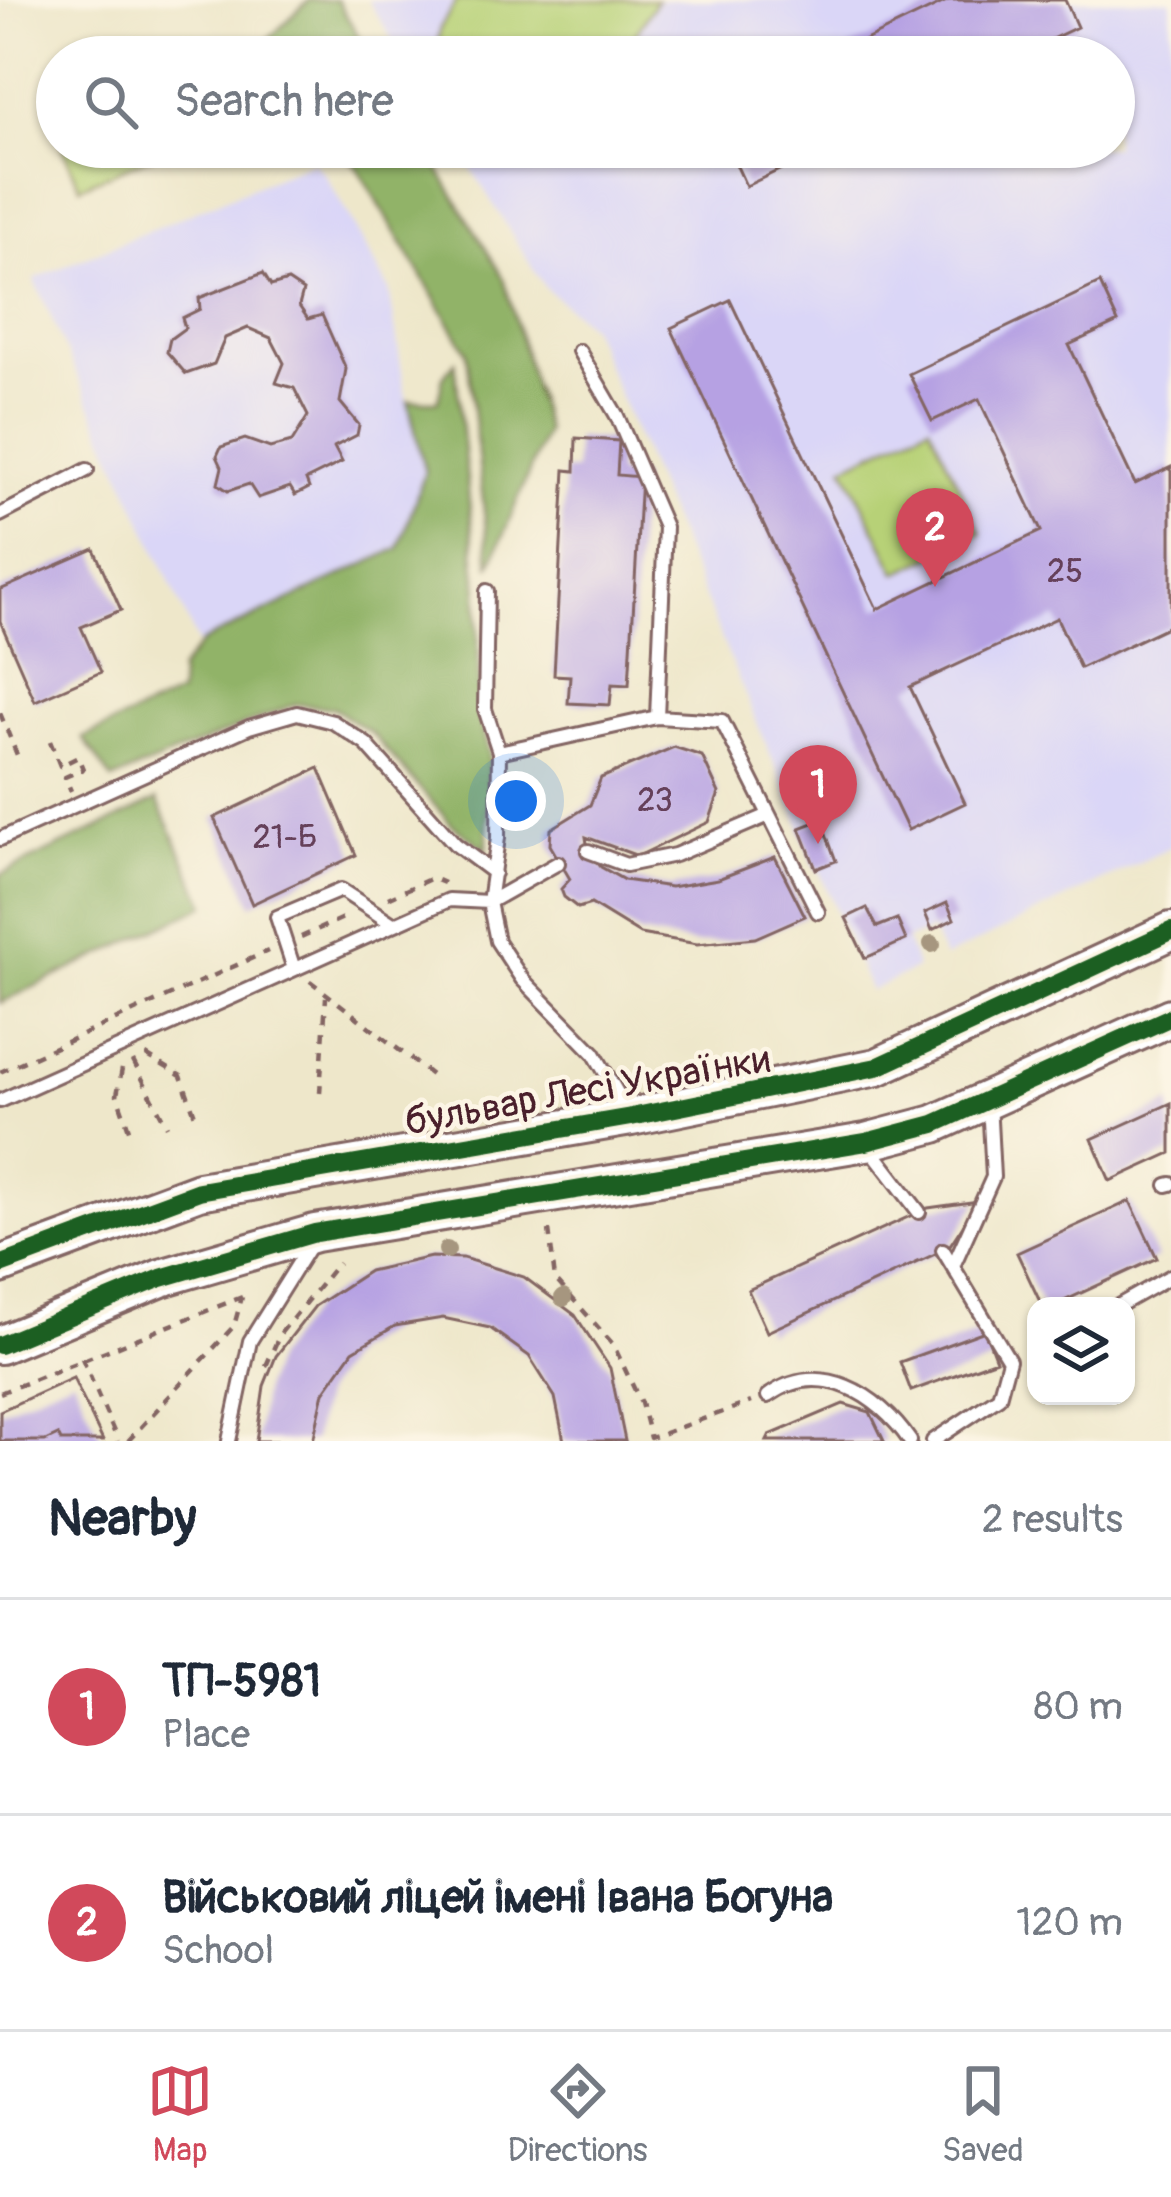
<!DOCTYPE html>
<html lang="en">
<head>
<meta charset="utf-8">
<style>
  :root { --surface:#fff; --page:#f6f6f7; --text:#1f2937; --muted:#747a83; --line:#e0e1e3; --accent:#d1495b }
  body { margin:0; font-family:Pangolin,sans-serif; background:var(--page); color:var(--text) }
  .controls { position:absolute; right:36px; bottom:36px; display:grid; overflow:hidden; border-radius:24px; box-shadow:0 3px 9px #0004 }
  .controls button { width:108px; height:108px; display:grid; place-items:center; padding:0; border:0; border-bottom:3px solid var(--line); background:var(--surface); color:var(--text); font:60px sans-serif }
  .you { position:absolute; left:516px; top:801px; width:42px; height:42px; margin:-30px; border:9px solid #fff; border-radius:50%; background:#1a73e8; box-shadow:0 0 0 18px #1a73e833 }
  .badge { display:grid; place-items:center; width:78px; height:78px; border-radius:50%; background:var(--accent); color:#fff; font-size:39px; font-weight:700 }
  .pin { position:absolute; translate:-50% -99px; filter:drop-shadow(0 3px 6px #0008) }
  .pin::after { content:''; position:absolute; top:63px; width:42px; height:36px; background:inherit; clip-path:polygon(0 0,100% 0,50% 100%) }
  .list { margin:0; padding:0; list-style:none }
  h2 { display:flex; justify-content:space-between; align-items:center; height:156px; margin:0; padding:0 48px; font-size:51px }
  h2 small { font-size:39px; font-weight:400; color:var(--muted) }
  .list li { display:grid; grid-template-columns:78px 1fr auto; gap:36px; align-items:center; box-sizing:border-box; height:216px; padding:0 48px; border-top:3px solid var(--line) }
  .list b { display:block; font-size:45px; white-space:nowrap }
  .list p { margin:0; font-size:39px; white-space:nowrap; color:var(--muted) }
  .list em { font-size:39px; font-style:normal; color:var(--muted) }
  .icon { flex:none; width:66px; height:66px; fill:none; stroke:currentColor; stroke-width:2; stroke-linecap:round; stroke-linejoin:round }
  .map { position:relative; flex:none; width:1171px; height:1441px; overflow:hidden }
  .search { position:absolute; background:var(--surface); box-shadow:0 3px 9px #0004; left:36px; right:36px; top:36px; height:132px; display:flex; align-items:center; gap:30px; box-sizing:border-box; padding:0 42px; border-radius:66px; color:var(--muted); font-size:45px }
  .sheet { height:588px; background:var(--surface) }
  nav { display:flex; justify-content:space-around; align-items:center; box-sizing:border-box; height:168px; border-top:3px solid var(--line); background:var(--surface); font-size:33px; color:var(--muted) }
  nav a { display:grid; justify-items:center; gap:6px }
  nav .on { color:var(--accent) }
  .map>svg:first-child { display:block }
  .built { fill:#dad6f7 }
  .green { fill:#b7d177; stroke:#807851; stroke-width:3 }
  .forest { fill:#91b368; stroke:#6e694a; stroke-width:3 }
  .building { fill:#b6a1e3 }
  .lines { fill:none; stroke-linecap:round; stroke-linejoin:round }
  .service-casing { stroke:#836563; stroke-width:18 }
  .primary-casing { stroke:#836563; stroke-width:42 }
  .path { stroke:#836563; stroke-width:4.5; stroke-dasharray:9 9; stroke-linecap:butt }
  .service { stroke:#fff; stroke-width:12 }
  .primary { stroke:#fff; stroke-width:36 }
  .cycleway-casing { stroke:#fcf5e5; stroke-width:26 }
  .cycleway { stroke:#1b5e20; stroke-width:18 }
  .tree { fill:#a6967f }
  .labels { text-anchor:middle; stroke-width:9; stroke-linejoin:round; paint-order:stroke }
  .number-label { font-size:33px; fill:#654059 }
  .street-label { font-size:39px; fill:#4a1f2b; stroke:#fcf5e5 }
</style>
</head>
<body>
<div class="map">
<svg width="1171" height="1441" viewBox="0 0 1171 1441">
  <rect width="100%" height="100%" fill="#fcf5e5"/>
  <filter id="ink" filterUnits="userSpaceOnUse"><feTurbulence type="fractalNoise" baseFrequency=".00833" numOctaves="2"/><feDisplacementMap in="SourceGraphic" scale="24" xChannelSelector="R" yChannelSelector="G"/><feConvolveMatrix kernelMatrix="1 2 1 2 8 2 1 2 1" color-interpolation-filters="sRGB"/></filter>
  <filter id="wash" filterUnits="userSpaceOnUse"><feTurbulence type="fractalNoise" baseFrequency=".004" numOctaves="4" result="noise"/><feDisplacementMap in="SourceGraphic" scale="48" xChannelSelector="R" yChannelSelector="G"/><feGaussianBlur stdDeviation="2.7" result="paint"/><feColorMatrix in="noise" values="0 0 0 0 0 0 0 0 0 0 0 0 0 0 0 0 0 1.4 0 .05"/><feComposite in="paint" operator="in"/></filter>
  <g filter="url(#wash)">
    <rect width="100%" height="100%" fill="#eee7ca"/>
    <!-- built -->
    <path class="built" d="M368,0H1171V847L944,958L932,930L906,940L917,968L870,991L590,326L545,288L458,147H1114V57H403Z
      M313,162L326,176L389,289L405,392L425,472L399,548L198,644L34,279Z"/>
    <!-- green -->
    <path class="green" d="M457,0H657L621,57H436L440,28Z
      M62,147H171V148L80,187Z
      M930,425L981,533L897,573L844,466Z"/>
    <!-- forest -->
    <path class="forest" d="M309,0H337L371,57H268L261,46Z
      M338,147H425L504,279L546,431L490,567L467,352L357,167Z
      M455,362L478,589L479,716L489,754L487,850L452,825L371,733L333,708L295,704L112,780L83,738L179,694L180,670L202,642L399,548L425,472L408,401H438L443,377Z
      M157,800L206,905L0,1003V875Z"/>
    <g id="blocks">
      <!-- building -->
      <path class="building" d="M949,0H1065L1077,27L1014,57H830Z
        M728,147H827L746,186Z
        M263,273L271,286L288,281L303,291L299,306L308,319L322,315L346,369L340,402L359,425L357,435L334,447L342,462L306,480L309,488L295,495L290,487L258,498L249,484L228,491L218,484L222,467L217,456L221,447L245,439L270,448L292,442L308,416L294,388L276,383L284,363L271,338L248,328L225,338L214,364L186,374L167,352L170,339L185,328L182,318L200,309L199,298Z
        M1100,283L1118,322L1069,345L1135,484L1171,467V625L1080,668L1057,618L910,687L965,803L908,830L671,328L730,300L877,609L1041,531L979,399L932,421L909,374Z
        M576,438L619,441L617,475L641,477L629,685L612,684L610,705L568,703L570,676L554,675L565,470L575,471Z
        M94,549L121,610L81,627L101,672L35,701L0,621V590Z
        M674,747L702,756L719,793L709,822L638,856L586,837L588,851L601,867L624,880L671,887L718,879L775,857L805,916L755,938L697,944L640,934L591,904L578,908L564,897L561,889L570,879L550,845L551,829L590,805L601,778Z
        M319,768L356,855L252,904L214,818Z
        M821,820L836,861L816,869L800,828Z
        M947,903L954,919L932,930L925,913Z
        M867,908L877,927L897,919L906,940L865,958L846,918Z
        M1171,1103V1153L1110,1181L1092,1139Z
        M979,1201L948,1248L767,1332L748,1290L928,1208Z
        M1130,1201L1157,1258L1053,1306H1042L1017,1253Z
        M431,1257L463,1258L524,1277L575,1315L610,1368L625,1441H564L555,1397L529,1356L490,1328L443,1318L395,1326L353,1351L324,1392L313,1441H256L264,1386L276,1356L315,1306L369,1271Z
        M985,1331L996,1360L911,1391L900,1362Z
        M73,1378L103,1441H61L58,1435L45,1441H0V1411Z
        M843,1404L870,1412L884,1441H767L770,1435Z"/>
    </g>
  </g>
  <g filter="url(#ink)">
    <use href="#blocks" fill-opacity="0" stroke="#836563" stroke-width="3"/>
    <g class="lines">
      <defs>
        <path id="service" d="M0,515L87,470
          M487,591L485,709L499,752L498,838L489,902L497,941L522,979L594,1053L627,1110
          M657,717L722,721L818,912
          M499,752L657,717L665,527L617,416L579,351
          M0,839L249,727L297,713L333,722L366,744L455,844L494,873
          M588,851L626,865L675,855L769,815
          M294,969L277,917L341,890L393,924
          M0,1101L449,900L489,902L558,863
          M870,1148L919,1212
          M1167,1185L1171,1184
          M953,1266L993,1177L989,1102
          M1118,1306L1171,1276
          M768,1396C820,1358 878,1394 910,1441
          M229,1441L250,1341L310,1245
          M933,1441L999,1397L1009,1360L943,1250"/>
        <path id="primary" d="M0,1265L199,1191L631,1117L877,1067L1171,931
          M0,1345L161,1278L315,1233L866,1142L934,1124L1171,1017"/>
      </defs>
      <!-- service casing -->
      <use href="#service" class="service-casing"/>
      <!-- primary casing -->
      <use href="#primary" class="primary-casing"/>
      <!-- path -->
      <path class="path" d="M0,713L17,755
        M50,741L60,766L78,757L83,769L65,777L71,791
        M388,898L432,878L444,883
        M301,937L345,917
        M310,981L434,1077
        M146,1055L181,1076L196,1118
        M133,1061L167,1126
        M122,1069L117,1095L132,1138
        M0,1072L268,951
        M320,1093L326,997
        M549,1230L555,1279L613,1344L641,1403L650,1438L751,1402
        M82,1358L118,1441
        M266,1366L280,1334L338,1263
        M0,1393L242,1297
        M128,1441L234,1326L242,1297"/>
      <!-- service -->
      <use href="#service" class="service"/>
      <!-- primary -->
      <use href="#primary" class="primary"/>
      <defs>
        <path id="cycleway" d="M0,1265L199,1191L631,1117L877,1067L1171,931
          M0,1345L161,1278L315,1233L866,1142L934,1124L1171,1017"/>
      </defs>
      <!-- cycleway casing -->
      <use href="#cycleway" class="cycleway-casing"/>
      <!-- cycleway -->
      <use href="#cycleway" class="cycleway"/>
    </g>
    <!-- trees -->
    <g class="tree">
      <circle cx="932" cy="944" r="9"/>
      <circle cx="447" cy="1250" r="9"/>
      <circle cx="563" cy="1298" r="9"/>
    </g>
  </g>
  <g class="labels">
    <!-- number labels -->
    <g class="number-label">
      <text x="1065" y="582">25</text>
      <text x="655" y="811">23</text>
      <text x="285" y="848">21-Б</text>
    </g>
    <!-- street labels -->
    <g class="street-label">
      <text transform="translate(587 1089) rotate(-10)" y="14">бульвар Лесі Українки</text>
    </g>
  </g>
</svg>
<div class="controls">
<button><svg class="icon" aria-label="layers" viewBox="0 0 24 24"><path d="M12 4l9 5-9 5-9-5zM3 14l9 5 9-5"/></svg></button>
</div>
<div class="you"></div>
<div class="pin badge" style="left:818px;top:844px">1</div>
<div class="pin badge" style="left:935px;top:587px">2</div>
<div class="search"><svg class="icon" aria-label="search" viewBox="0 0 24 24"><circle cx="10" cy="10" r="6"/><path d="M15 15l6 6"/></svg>Search here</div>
</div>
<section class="sheet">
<h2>Nearby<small>2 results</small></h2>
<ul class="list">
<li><span class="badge">1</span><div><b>ТП-5981</b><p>Place</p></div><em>80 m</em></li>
<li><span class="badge">2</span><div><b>Військовий ліцей імені Івана Богуна</b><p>School</p></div><em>120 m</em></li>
</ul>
</section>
<nav>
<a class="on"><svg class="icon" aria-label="map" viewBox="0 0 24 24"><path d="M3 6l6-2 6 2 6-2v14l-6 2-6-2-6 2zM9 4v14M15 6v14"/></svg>Map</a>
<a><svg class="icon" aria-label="directions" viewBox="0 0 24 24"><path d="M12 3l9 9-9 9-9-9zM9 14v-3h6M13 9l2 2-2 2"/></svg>Directions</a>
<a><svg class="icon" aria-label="saved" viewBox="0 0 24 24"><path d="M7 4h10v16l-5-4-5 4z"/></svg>Saved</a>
</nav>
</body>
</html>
